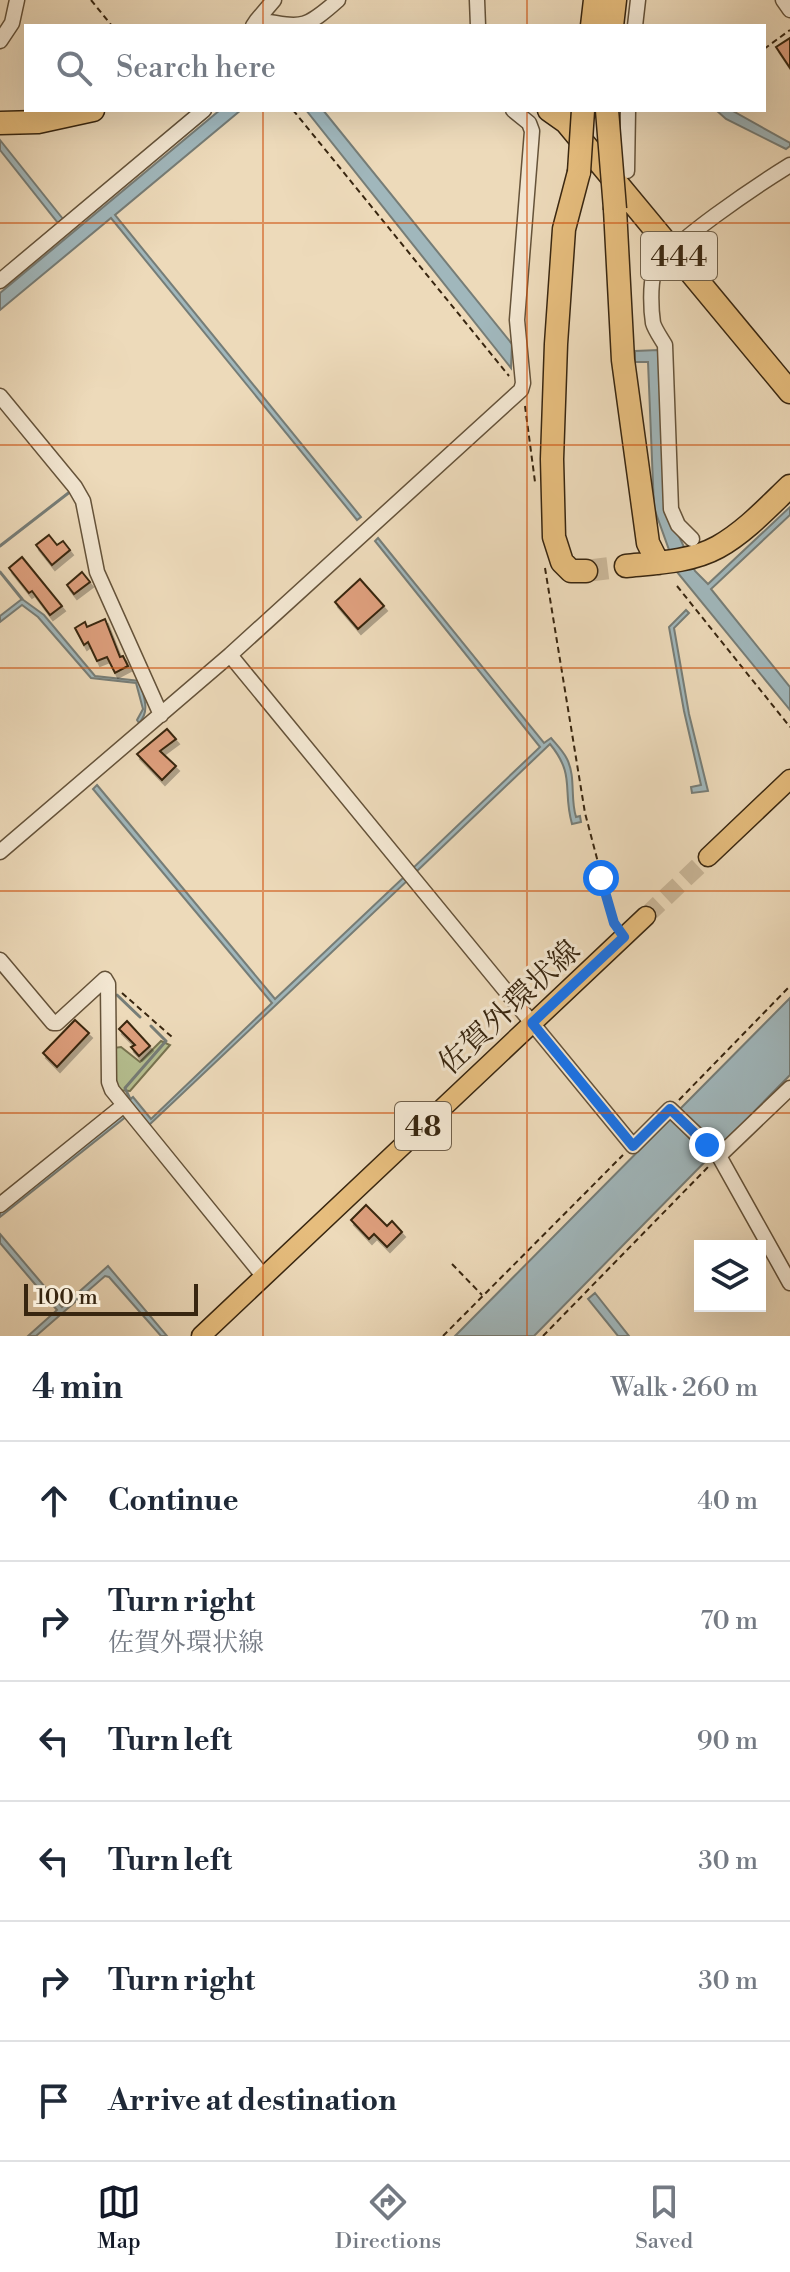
<!DOCTYPE html>
<html lang="en">
<head>
<meta charset="utf-8">
<style>
  :root { --surface:#fff; --page:#f6f6f7; --text:#1f2937; --muted:#747a83; --line:#e0e1e3; --accent:#111827 }
  body { margin:0; font-family:"Libre Bodoni","Noto Serif JP",serif; background:var(--page); color:var(--text) }
  .controls { position:absolute; right:24px; bottom:24px; display:grid; overflow:hidden; border-radius:0px; box-shadow:0 8px 32px #0002 }
  .controls button { width:72px; height:72px; display:grid; place-items:center; padding:0; border:0; border-bottom:2px solid var(--line); background:var(--surface); color:var(--text); font:40px sans-serif }
  .scale { position:absolute; left:24px; bottom:20px; width:174px; box-sizing:border-box; padding-left:8px; border:4px solid #382610; border-top:0; font-size:22px; line-height:28px; white-space:nowrap; color:#382610; -webkit-text-stroke:6px #f3e7d2; paint-order:stroke }
  .stop { position:absolute; width:24px; height:24px; margin:-18px; border:6px solid #1a73e8; border-radius:50%; background:#fff }
  .stop.end { background:#1a73e8; border-color:#fff; box-shadow:0 2px 8px #0008 }
  .list { margin:0; padding:0; list-style:none }
  h2 { display:flex; justify-content:space-between; align-items:center; height:104px; margin:0; padding:0 32px; font-size:34px }
  h2 small { font-size:26px; font-weight:400; color:var(--muted) }
  .list li { display:grid; grid-template-columns:52px 1fr auto; gap:24px; align-items:center; box-sizing:border-box; height:120px; padding:0 32px; border-top:2px solid var(--line) }
  .list b { display:block; font-size:30px; white-space:nowrap }
  .list p { margin:0; font-size:26px; white-space:nowrap; color:var(--muted) }
  .list em { font-size:26px; font-style:normal; color:var(--muted) }
  .icon { flex:none; width:44px; height:44px; fill:none; stroke:currentColor; stroke-width:2; stroke-linecap:round; stroke-linejoin:round }
  .map { position:relative; flex:none; width:790px; height:1336px; overflow:hidden }
  .search { position:absolute; background:var(--surface); box-shadow:0 8px 32px #0002; left:24px; right:24px; top:24px; height:88px; display:flex; align-items:center; gap:20px; box-sizing:border-box; padding:0 28px; border-radius:0px; color:var(--muted); font-size:30px }
  .sheet { height:824px; background:var(--surface) }
  nav { display:flex; justify-content:space-around; align-items:center; box-sizing:border-box; height:112px; border-top:2px solid var(--line); background:var(--surface); font-size:22px; color:var(--muted) }
  nav a { display:grid; justify-items:center; gap:4px }
  nav .on { color:var(--accent) }
  .map>svg:first-child { display:block }
  .green { fill:#b6c091; stroke:#777350; stroke-width:2 }
  .water { fill:#a0b7bc; stroke:#767d77; stroke-width:2 }
  .lines { fill:none; stroke-linecap:round; stroke-linejoin:round }
  .stream { stroke:#767d77; stroke-width:3 }
  .building { fill:#de9f7d; stroke:#382610; stroke-width:2; filter:url(#shadow) }
  .major-tunnel { stroke:#c9b698; stroke-width:18; stroke-dasharray:18 9; stroke-linecap:butt }
  .highway-tunnel { stroke:#c9b698; stroke-width:22; stroke-dasharray:22 11; stroke-linecap:butt }
  .minor-casing { stroke:#65533a; stroke-width:17 }
  .major-casing { stroke:#382610; stroke-width:21 }
  .highway-casing { stroke:#382610; stroke-width:25 }
  .path { stroke:#382610; stroke-width:2; stroke-dasharray:6 4; stroke-linecap:butt }
  .minor { stroke:#f3e7d2; stroke-width:14 }
  .major { stroke:#e6bd7d; stroke-width:18 }
  .highway { stroke:#e6bd7d; stroke-width:22 }
  .highway-bridge-casing { stroke:#382610; stroke-width:25; stroke-linecap:butt }
  .highway-bridge { stroke:#e6bd7d; stroke-width:22 }
  .route { stroke:#1a73e8; stroke-width:10 }
  .grid { fill:none; stroke:#ce510d; stroke-width:2; stroke-opacity:0.55 }
  .labels { text-anchor:middle; stroke-width:6; stroke-linejoin:round; paint-order:stroke }
  .shield { fill:#f3e7d2; stroke:#70604a; stroke-width:2 }
  .shield-label { font-size:28px; font-weight:bold; fill:#382610 }
  .street-label { font-size:30px; fill:#382610; stroke:#f3e7d2 }
</style>
</head>
<body>
<div class="map">
<svg width="790" height="1336" viewBox="0 0 790 1336">
  <defs>
    <filter id="shadow"><feDropShadow dx="3" dy="5" stdDeviation="0" flood-color="#0004"/></filter>
  </defs>
  <rect width="100%" height="100%" fill="#eddaba"/>
  <filter id="stains"><feTurbulence type="fractalNoise" baseFrequency=".0025" numOctaves="4"/><feColorMatrix values="0 0 0 0 .2 0 0 0 0 .09 0 0 0 0 .02 0 0 0 .5 -.17"/></filter>
  <radialGradient id="worn" r=".72"><stop offset=".6" stop-color="#630" stop-opacity="0"/><stop offset="1" stop-color="#630" stop-opacity=".3"/></radialGradient>
  <!-- green -->
  <path class="green" d="M161,1041L170,1045L130,1091L117,1090L113,1048L121,1047L140,1062Z"/>
  <!-- water -->
  <path class="water" d="M220,110H241L115,215L361,517L357,520L111,218L0,310V293Z
    M306,110H323L512,344L511,368Z
    M716,110H731L790,143V146L786,149L726,119Z
    M0,140L63,219L58,223L0,150Z
    M658,350L666,508L695,571L708,584L790,507V515L711,589L790,687V710L677,572L654,508L648,362H635V351Z
    M378,538L544,743L551,738C556,744 563,751 567,759C576,777 570,798 576,817L580,816L581,822L572,824C562,789 576,776 550,744L416,872L413,868L540,747L375,541Z
    M22,599L44,615L95,676L140,681C143,695 151,711 139,723L137,720L143,709L136,683L91,678L38,617L22,605L0,622V616Z
    M686,610L689,613L674,628L689,714L708,791L692,793L691,787L701,785L684,711L669,627Z
    M97,785L275,999L404,877L407,881L148,1126L128,1101L133,1097L151,1119L272,1003L93,789Z
    M790,998V1075L534,1336H455Z
    M125,1112L127,1116L0,1217V1212Z
    M0,1234L62,1307L108,1266L167,1336H161L109,1277L105,1276L36,1336H28L57,1310L0,1243Z
    M595,1293L629,1336H618L588,1299Z"/>
  <g class="lines">
    <!-- stream -->
    <path class="stream" d="M0,546L71,491
      M0,572L22,599
      M117,995L140,1017
      M130,1099L125,1088L166,1041L151,1026"/>
  </g>
  <!-- building -->
  <path class="building" d="M790,38V68L776,47Z
    M49,535L57,545L63,541L70,550L52,565L36,545Z
    M22,557L62,606L50,615L32,591L29,593L9,568Z
    M82,572L90,582L74,594L67,585Z
    M360,579L384,606L358,629L335,602Z
    M105,619L120,657L123,656L128,666L115,673L107,657L97,661L88,642L84,645L75,628L85,622L87,627Z
    M167,729L176,739L160,751L176,766L162,780L137,754Z
    M75,1020L89,1033L57,1067L43,1053Z
    M127,1021L150,1046L139,1056L131,1047L135,1045L119,1029Z
    M366,1205L387,1226L392,1221L402,1232L387,1247L374,1234L369,1239L351,1220Z"/>
  <g class="lines">
    <!-- major-tunnel -->
    <path class="major-tunnel" d="M646,916L708,857"/>
    <!-- highway-tunnel -->
    <path class="highway-tunnel" d="M586,571L626,566"/>
    <defs>
      <path id="minor" d="M477,0L478,26
        M783,0L790,10
        M257,20L274,0
        M253,26L257,20C302,27 303,31 338,0
        M635,26L638,0
        M0,41L12,23L17,0
        M627,171L628,110
        M0,281L204,110
        M0,396L75,487L83,501L97,572L161,715
        M692,539L678,525L671,509L665,345C661,338 655,330 653,323C651,310 650,285 654,273C663,247 764,181 790,165
        M230,655L633,1146L670,1109L719,1156L790,1283
        M0,852L230,655L521,390L523,383L517,320L532,131L529,123L513,110
        M0,960L53,1023H57L105,979L108,984L109,1082L112,1090L264,1277
        M719,1156L790,1088
        M0,1205L124,1105"/>
      <path id="major" d="M708,857L790,779
        M201,1336L646,916"/>
      <path id="highway" d="M592,26L595,0
        M612,26L615,0
        M549,110L566,122L790,392
        M0,123L38,122L93,110
        M579,172L564,229L556,344L552,459L554,537L562,562L571,571H586
        M615,209L623,360L648,543L658,563
        M626,566C656,563 691,562 718,547C745,532 768,507 790,486"/>
    </defs>
    <!-- minor casing -->
    <use href="#minor" class="minor-casing"/>
    <!-- major casing -->
    <use href="#major" class="major-casing"/>
    <!-- highway casing -->
    <use href="#highway" class="highway-casing"/>
    <!-- path -->
    <path class="path" d="M91,0L112,26
      M764,49L790,30
      M293,110L509,376
      M525,406L535,482
      M545,568L585,813L614,923
      M677,586L790,727
      M122,993L172,1037
      M679,1100L790,986
      M452,1264L482,1295
      M443,1336L623,1155
      M543,1336L710,1165"/>
    <!-- minor -->
    <use href="#minor" class="minor"/>
    <!-- major -->
    <use href="#major" class="major"/>
    <!-- highway -->
    <use href="#highway" class="highway"/>
    <defs>
      <path id="highway-bridge" d="M607,110L615,209
        M579,172L583,110"/>
    </defs>
    <!-- highway-bridge casing -->
    <use href="#highway-bridge" class="highway-bridge-casing"/>
    <!-- highway-bridge -->
    <use href="#highway-bridge" class="highway-bridge"/>
  </g>
  <g class="lines">
    <!-- route -->
    <path class="route" d="M601,878L614,923L624,937L532,1023L633,1146L670,1109L707,1145"/>
  </g>
  <!-- grid -->
  <path class="grid" d="M263,0V26M527,0V26M263,110V1336M527,110V1336M0,223H790M0,445H790M0,668H790M0,891H790M0,1113H790"/>
  <g class="labels">
    <!-- shield labels -->
    <g class="shield">
      <rect x="641" y="232" width="76" height="48" rx="6"/>
      <rect x="395" y="1102" width="56" height="48" rx="6"/>
    </g>
    <g class="shield-label">
      <text x="679" y="266">444</text>
      <text x="423" y="1136">48</text>
    </g>
    <!-- street labels -->
    <g class="street-label">
      <text transform="translate(509 1007) rotate(-43)" y="10">佐賀外環状線</text>
    </g>
  </g>
  <rect width="100%" height="100%" filter="url(#stains)"/>
  <rect width="100%" height="100%" fill="url(#worn)"/>
</svg>
<div class="controls">
<button><svg class="icon" aria-label="layers" viewBox="0 0 24 24"><path d="M12 4l9 5-9 5-9-5zM3 14l9 5 9-5"/></svg></button>
</div>
<div class="scale">100 m</div>
<div class="stop" style="left:601px;top:878px"></div>
<div class="stop end" style="left:707px;top:1145px"></div>
<div class="search"><svg class="icon" aria-label="search" viewBox="0 0 24 24"><circle cx="10" cy="10" r="6"/><path d="M15 15l6 6"/></svg>Search here</div>
</div>
<section class="sheet">
<h2>4 min<small>Walk · 260 m</small></h2>
<ul class="list">
<li><svg class="icon" aria-label="ahead" viewBox="0 0 24 24"><path d="M12 20V5M6 11l6-6 6 6"/></svg><div><b>Continue</b></div><em>40 m</em></li>
<li><svg class="icon" aria-label="right" viewBox="0 0 24 24"><path d="M7 20v-9h11M14 6l5 5-5 5"/></svg><div><b>Turn right</b><p>佐賀外環状線</p></div><em>70 m</em></li>
<li><svg class="icon" aria-label="left" viewBox="0 0 24 24"><path d="M17 20v-9H6M10 6l-5 5 5 5"/></svg><div><b>Turn left</b></div><em>90 m</em></li>
<li><svg class="icon" aria-label="left" viewBox="0 0 24 24"><path d="M17 20v-9H6M10 6l-5 5 5 5"/></svg><div><b>Turn left</b></div><em>30 m</em></li>
<li><svg class="icon" aria-label="right" viewBox="0 0 24 24"><path d="M7 20v-9h11M14 6l5 5-5 5"/></svg><div><b>Turn right</b></div><em>30 m</em></li>
<li><svg class="icon" aria-label="arrive" viewBox="0 0 24 24"><path d="M6 21V4h12l-3 4 3 4H6"/></svg><div><b>Arrive at destination</b></div></li>
</ul>
</section>
<nav>
<a class="on"><svg class="icon" aria-label="map" viewBox="0 0 24 24"><path d="M3 6l6-2 6 2 6-2v14l-6 2-6-2-6 2zM9 4v14M15 6v14"/></svg>Map</a>
<a><svg class="icon" aria-label="directions" viewBox="0 0 24 24"><path d="M12 3l9 9-9 9-9-9zM9 14v-3h6M13 9l2 2-2 2"/></svg>Directions</a>
<a><svg class="icon" aria-label="saved" viewBox="0 0 24 24"><path d="M7 4h10v16l-5-4-5 4z"/></svg>Saved</a>
</nav>
</body>
</html>
